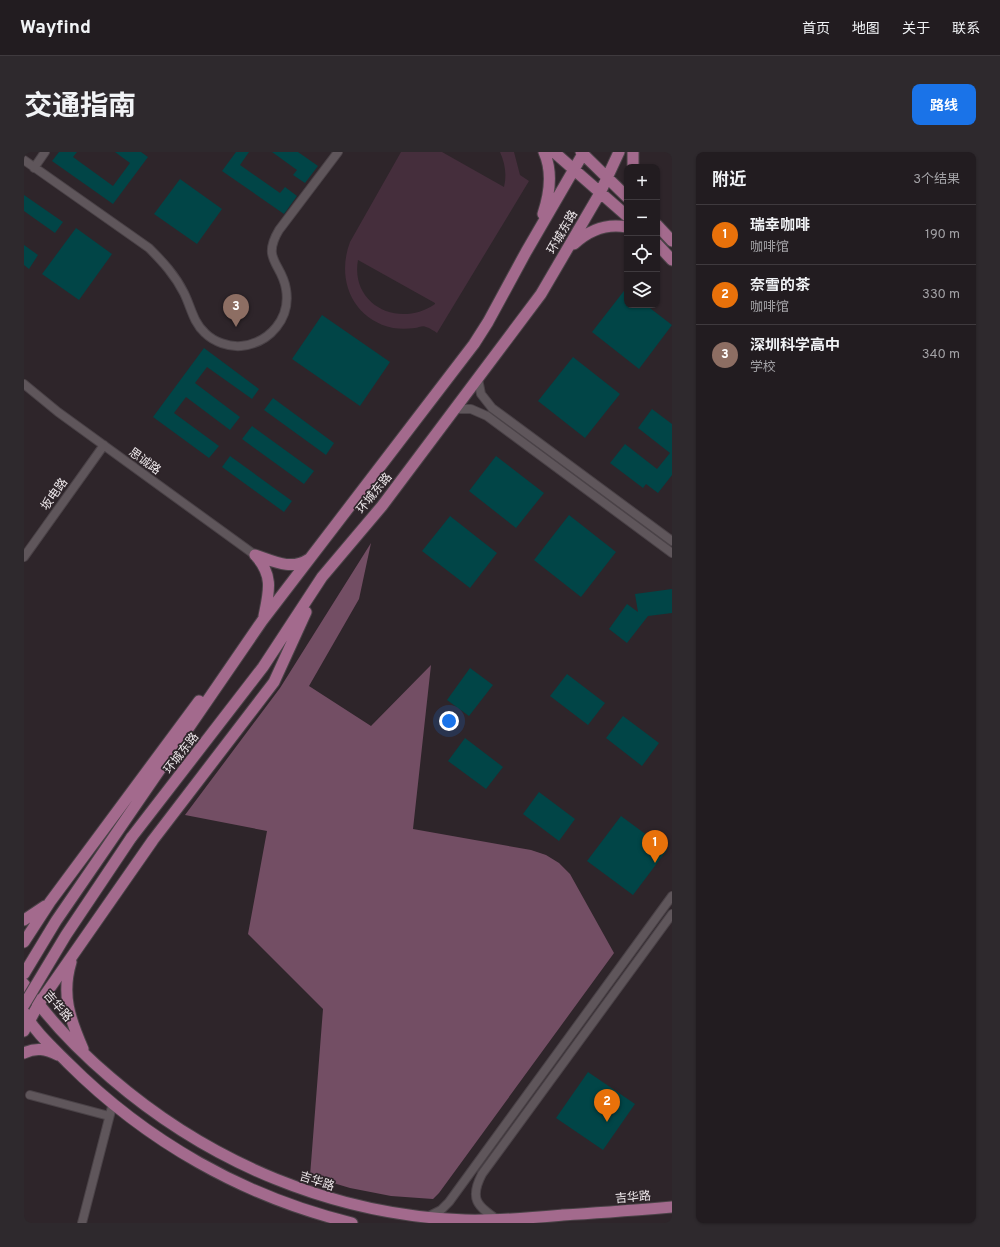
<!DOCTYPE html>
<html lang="zh">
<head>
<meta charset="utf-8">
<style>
  :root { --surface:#221c20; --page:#2e292d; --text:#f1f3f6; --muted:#a2a1a5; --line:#3f3a3e; --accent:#1a73e8 }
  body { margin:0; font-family:Overpass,"Noto Sans SC",sans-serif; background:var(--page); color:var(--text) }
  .controls { position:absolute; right:12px; top:12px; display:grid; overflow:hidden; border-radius:8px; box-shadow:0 1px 3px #0004 }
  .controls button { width:36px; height:36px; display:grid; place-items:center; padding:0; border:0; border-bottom:1px solid var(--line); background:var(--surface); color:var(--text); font:20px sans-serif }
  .you { position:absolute; left:425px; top:569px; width:14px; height:14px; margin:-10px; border:3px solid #fff; border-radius:50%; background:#1a73e8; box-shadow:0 0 0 6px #1a73e833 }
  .badge { display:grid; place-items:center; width:26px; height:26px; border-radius:50%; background:var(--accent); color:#fff; font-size:13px; font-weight:700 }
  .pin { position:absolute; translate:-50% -33px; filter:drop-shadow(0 1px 2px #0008) }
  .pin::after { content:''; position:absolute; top:21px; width:14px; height:12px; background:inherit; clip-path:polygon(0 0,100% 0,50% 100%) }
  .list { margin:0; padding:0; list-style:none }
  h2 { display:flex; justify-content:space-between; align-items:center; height:52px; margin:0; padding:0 16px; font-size:17px }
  h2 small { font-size:13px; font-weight:400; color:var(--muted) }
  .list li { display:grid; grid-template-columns:26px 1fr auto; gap:12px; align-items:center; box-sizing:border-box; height:60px; padding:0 16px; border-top:1px solid var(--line) }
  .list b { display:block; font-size:15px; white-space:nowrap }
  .list p { margin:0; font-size:13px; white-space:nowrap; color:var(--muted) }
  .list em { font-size:13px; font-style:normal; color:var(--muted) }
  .icon { flex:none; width:22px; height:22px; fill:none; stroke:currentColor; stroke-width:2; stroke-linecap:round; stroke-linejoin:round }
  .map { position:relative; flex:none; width:648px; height:1071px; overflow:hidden; border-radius:8px }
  header { display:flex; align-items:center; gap:24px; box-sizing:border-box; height:56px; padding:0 20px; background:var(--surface); border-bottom:1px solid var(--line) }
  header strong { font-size:19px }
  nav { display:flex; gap:22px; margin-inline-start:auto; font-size:14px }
  .intro { display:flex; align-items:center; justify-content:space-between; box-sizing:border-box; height:96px; padding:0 24px }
  h1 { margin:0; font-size:28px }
  .button { padding:10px 18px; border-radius:8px; background:var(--accent); color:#fff; font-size:14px; font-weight:700 }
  main { display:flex; gap:24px; padding:0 24px }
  aside { flex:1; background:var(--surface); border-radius:8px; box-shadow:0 1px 3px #0004 }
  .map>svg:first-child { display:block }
  .green { fill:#452e3c; fill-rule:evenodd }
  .forest { fill:#734e64 }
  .building { fill:#014547 }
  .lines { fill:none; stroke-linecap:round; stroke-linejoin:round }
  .minor-casing { stroke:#4a4247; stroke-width:10 }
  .major-casing { stroke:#4a4247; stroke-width:13 }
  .minor { stroke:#5f565b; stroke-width:8 }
  .major { stroke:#a36a8d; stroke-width:11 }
  .major-bridge-casing { stroke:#4a4247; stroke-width:13; stroke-linecap:butt }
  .major-bridge { stroke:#a36a8d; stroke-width:11 }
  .labels { text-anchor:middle; stroke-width:3.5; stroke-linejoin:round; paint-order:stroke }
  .street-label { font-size:12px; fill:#ede7ea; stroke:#2e252a }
</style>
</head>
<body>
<header>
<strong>Wayfind</strong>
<nav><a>首页</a><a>地图</a><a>关于</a><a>联系</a></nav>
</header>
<div class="intro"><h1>交通指南</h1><a class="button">路线</a></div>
<main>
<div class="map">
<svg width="648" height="1071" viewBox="0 0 648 1071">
  <rect width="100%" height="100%" fill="#2e252a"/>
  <!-- green -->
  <path class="green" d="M377,0H418L480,35C483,23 481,11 476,0H490L496,23L505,29L413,181C410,179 406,176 402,175C399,173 394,176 391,176C383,177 376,177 369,176C328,167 312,127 326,90ZM334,108L411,151V152C375,177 326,153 334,108Z"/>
  <!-- forest -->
  <path class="forest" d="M347,391L335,447L285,534L347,574L407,513L389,677L507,698L522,703L535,711L546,722L590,801L415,1041L409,1047L367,1044L326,1036L286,1024L299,857L224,782L243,679L161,663L256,536Z"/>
  <!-- building -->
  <path class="building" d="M35,0H53L49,5L89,34L106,11L91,0H117L124,5L89,52L28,9Z
    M212,0H225L216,13L256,41L261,35L273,44L260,62L198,19Z
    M248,0H274L294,14L281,31L269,23L273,18Z
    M156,27L198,57L173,92L130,62Z
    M0,43L39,70L31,81L0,59Z
    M52,76L88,102L55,148L18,122Z
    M0,93L14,103L5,117L0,113Z
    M603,135V153H622L648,173L615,217L568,180Z
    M298,163L366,210L336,254L268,207Z
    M180,196L235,237L228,247L183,215L171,231L216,265L206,278L162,245L150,261L195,294L185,306L129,265Z
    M549,205L596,242L561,286L514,249Z
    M249,246L310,291L302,303L240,258Z
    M628,257L648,272V323L634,341L622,332L619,336L586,311L601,292L633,317L646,301L614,276Z
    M228,274L290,319L280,332L218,287Z
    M206,304L268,349L260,360L198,315Z
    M472,304L520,341L492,376L445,339Z
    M545,363L592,400L557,445L510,408Z
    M426,364L473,401L446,436L398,399Z
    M648,437V461L624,464L603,491L585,477L603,452L614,460L611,442Z
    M446,516L469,533L445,564L423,548Z
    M543,522L581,551L564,573L526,544Z
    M599,564L635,591L618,614L582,586Z
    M441,586L479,615L462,637L424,609Z
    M515,640L551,667L535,689L499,662Z
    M597,664L643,698L609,743L563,709Z
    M564,920L611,952L579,998L532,966Z"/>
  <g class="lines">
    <defs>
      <path id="minor" d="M0,8L125,96C139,110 151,123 160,141C167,155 169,170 181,181C190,190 205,195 217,194C246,191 267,166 262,137C258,111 237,108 255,78L314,0
        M10,16L21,0
        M454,227L457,242L468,256L648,389
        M0,232L34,260L231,403
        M431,257H447L463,264L648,401
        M0,405L80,293
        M6,943L85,964
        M403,1065L417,1058L425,1050L648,744
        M474,1068C453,1054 445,1047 458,1022L648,762
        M58,1071L89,951"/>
      <path id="major" d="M530,0L603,64
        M557,0L603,45
        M609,0V15
        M519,62C526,41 529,20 520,0
        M633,73L648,89
        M550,92C565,78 582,71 603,75
        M633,92L648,108
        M231,403C250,423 245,440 240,464
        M231,403C249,409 267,419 285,407
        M107,686L239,515L298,425L358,354L517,142L576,41L595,0
        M0,768L21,754
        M0,790L26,750L175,549
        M47,810C37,843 46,867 59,897
        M0,822L32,769L238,469L450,192L464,170L502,100L560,0
        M0,832C24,867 54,898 87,926C186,1011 309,1063 441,1068C474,1069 506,1066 539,1063C575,1061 612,1058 648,1055
        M0,860C10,879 28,895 44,911C122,989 220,1045 328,1071
        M0,879L14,853L129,688L250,530L282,460
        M0,901C12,895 22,897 34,903"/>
    </defs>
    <!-- minor casing -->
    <use href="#minor" class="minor-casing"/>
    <!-- major casing -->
    <use href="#major" class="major-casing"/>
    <!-- minor -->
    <use href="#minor" class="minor"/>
    <!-- major -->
    <use href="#major" class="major"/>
    <defs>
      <path id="major-bridge" d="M0,853L42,783L107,686"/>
    </defs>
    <!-- major-bridge casing -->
    <use href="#major-bridge" class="major-bridge-casing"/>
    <!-- major-bridge -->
    <use href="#major-bridge" class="major-bridge"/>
  </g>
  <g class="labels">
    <!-- street labels -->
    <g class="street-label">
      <text transform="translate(538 80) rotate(-60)" y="4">环城东路</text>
      <text transform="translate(121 309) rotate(36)" y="4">思诚路</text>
      <text transform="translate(350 341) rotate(-51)" y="4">环城东路</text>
      <text transform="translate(30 342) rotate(-54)" y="4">坂电路</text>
      <text transform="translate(157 601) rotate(-52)" y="4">环城东路</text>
      <text transform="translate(34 854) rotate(49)" y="4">吉华路</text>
      <text transform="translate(293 1029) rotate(18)" y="4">吉华路</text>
      <text transform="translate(609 1045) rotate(-5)" y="4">吉华路</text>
    </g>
  </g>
</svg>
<div class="controls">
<button>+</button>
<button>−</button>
<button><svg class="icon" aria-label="locate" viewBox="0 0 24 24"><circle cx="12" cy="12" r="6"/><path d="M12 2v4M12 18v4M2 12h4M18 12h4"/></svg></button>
<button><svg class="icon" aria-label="layers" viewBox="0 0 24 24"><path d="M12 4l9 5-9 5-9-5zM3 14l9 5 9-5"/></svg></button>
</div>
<div class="you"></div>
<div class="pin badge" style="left:631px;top:711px;background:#e8710a">1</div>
<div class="pin badge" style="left:583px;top:970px;background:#e8710a">2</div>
<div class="pin badge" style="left:212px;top:175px;background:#8d6e63">3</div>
</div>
<aside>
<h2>附近<small>3个结果</small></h2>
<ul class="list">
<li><span class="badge" style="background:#e8710a">1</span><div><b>瑞幸咖啡</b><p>咖啡馆</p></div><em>190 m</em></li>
<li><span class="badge" style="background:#e8710a">2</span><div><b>奈雪的茶</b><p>咖啡馆</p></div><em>330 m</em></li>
<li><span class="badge" style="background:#8d6e63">3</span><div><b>深圳科学高中</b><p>学校</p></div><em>340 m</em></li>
</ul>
</aside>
</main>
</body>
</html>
